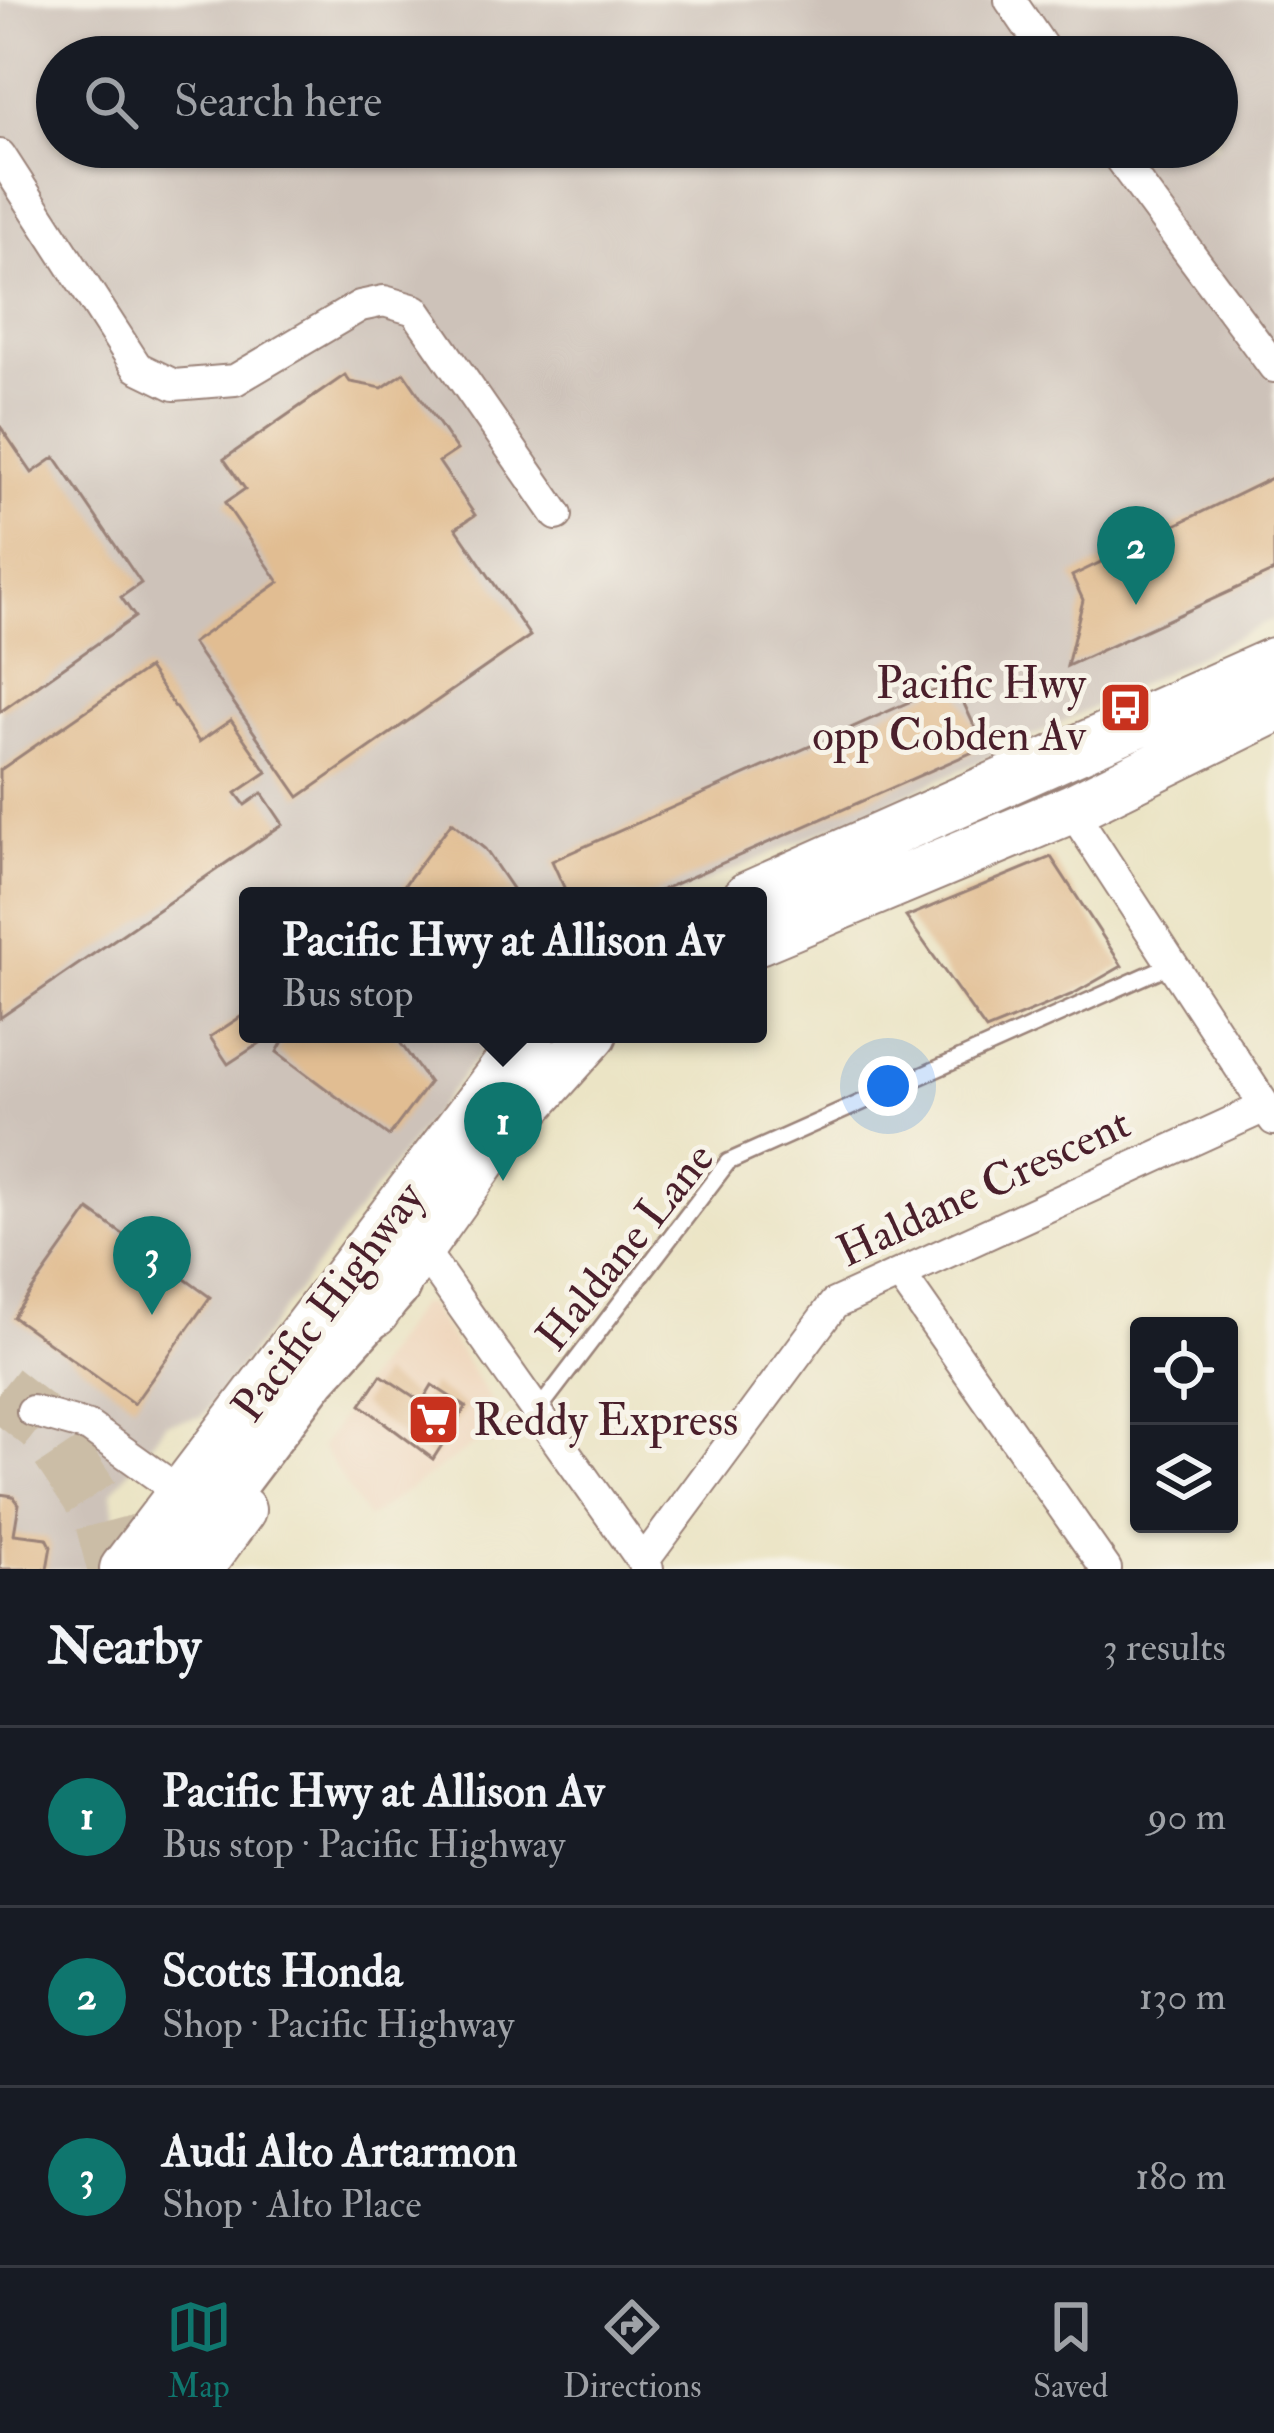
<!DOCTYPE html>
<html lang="en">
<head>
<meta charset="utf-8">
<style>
  :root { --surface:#171b24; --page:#20242c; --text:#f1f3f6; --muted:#9ea1a6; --line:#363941; --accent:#0f766e }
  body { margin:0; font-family:"IM FELL Double Pica",serif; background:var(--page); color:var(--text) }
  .controls { position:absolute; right:36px; bottom:36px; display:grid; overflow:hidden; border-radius:12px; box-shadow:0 3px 9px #0004 }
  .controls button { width:108px; height:108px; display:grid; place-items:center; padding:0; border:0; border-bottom:3px solid var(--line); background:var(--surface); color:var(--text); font:60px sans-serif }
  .you { position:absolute; left:888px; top:1086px; width:42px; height:42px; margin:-30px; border:9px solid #fff; border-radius:50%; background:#1a73e8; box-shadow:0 0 0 18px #1a73e833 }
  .badge { display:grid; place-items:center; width:78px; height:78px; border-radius:50%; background:var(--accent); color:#fff; font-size:39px; font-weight:700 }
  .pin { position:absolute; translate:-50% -99px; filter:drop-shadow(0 3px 6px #0008) }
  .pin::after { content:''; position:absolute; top:63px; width:42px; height:36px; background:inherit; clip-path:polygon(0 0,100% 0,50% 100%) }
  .popup { position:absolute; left:239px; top:887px; width:528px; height:156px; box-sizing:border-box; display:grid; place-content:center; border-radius:12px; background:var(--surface); filter:drop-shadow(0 3px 9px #0005); font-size:39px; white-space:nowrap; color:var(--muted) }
  .popup b { font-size:45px; color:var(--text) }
  .popup::after { content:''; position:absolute; left:50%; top:100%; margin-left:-24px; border:24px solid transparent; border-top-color:var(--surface) }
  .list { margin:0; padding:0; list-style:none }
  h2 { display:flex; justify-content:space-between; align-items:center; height:156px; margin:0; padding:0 48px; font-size:51px }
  h2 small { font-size:39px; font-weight:400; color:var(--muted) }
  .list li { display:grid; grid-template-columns:78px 1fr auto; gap:36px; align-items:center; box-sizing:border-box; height:180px; padding:0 48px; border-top:3px solid var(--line) }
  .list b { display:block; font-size:45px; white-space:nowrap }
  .list p { margin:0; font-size:39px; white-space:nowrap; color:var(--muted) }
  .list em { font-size:39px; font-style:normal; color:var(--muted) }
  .icon { flex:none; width:66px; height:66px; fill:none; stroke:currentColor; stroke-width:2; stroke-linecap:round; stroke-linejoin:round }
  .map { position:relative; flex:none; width:1274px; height:1569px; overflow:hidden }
  .search { position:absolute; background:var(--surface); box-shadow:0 3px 9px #0004; left:36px; right:36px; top:36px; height:132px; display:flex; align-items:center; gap:30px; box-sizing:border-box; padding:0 42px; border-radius:66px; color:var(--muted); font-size:45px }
  .sheet { height:696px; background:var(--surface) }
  nav { display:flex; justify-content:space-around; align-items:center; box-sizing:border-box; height:168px; border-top:3px solid var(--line); background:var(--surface); font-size:33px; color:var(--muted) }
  nav a { display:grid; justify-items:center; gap:6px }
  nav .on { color:var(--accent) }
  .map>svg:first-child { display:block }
  .built { fill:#efd6bc }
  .industrial { fill:#cdc2b9; fill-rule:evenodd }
  .building { fill:#e1bd92 }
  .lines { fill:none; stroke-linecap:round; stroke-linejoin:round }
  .highway-tunnel { stroke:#cbbda6; stroke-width:57; stroke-dasharray:57 28; stroke-linecap:butt }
  .lane-casing { stroke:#9a8278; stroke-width:20 }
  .street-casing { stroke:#9a8278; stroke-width:34 }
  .primary-casing { stroke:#9a8278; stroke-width:52 }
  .highway-casing { stroke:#9a8278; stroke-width:62 }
  .lane { stroke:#fff; stroke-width:15 }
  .street { stroke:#fff; stroke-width:30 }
  .primary { stroke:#fff; stroke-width:48 }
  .highway { stroke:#fff; stroke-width:57 }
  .labels { text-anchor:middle; stroke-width:10; stroke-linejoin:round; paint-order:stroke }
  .poi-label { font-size:45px; fill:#4a1f2b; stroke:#f7f3e8; text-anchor:end }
  .street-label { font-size:45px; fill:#4a1f2b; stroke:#f7f3e8 }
</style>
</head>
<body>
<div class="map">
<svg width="1274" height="1569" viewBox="0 0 1274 1569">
  <rect width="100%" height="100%" fill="#f7f3e8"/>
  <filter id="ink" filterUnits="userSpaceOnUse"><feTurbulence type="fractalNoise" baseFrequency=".00833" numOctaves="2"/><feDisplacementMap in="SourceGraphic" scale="24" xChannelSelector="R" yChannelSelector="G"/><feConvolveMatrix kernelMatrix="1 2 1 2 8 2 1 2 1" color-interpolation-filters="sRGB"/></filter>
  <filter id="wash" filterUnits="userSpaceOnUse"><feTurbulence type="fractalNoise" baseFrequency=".004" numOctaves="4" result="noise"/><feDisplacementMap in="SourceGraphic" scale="48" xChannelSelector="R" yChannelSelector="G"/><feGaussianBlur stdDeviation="2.7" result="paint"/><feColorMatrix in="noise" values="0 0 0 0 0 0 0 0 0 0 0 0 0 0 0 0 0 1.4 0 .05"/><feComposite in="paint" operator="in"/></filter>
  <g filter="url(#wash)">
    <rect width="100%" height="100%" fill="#ebe4c5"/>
    <!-- built -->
    <path class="built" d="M419,1304L429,1305L506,1423L367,1518L321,1447Z"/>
    <!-- industrial -->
    <path class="industrial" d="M0,0H1274V619L1005,750L675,896H248V1034H494L201,1417L167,1423L112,1492L116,1529L85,1569H0ZM57,57H1217V147H57Z"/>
    <g id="blocks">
      <!-- building -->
      <path class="building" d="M404,373L457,450L439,462L475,515L456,528L530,636L299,797L192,643L279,582L225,503L245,489L224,459L345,375L350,382L382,388Z
        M0,426L32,473L55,457L141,583L121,597L135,617L0,712Z
        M1274,477V571L1067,666L1083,600L1072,576L1147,540L1160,557L1169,551L1161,532Z
        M148,668L199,742L231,720L267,772L236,793L245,805L262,793L283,824L0,1018V770Z
        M954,682L984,747L648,896H568L552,861Z
        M452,822L485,849L517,896H396Z
        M1051,857L1122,966L1073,994L986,1030L906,917Z
        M248,1012V1034H394L429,1083L389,1136L277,1052L282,1043L271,1036L228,1064L210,1037Z
        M89,1210L210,1297L134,1404L13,1317Z
        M381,1375L422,1402L432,1385L466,1407L433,1459L361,1405Z
        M0,1494L13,1496L19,1504L14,1534L47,1538L51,1546L47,1569H0Z"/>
    </g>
  </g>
  <g filter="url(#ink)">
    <use href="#blocks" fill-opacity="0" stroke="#9a8278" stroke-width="3"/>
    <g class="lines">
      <!-- highway-tunnel -->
      <path class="highway-tunnel" d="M0,1391L42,1424L101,1512L116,1569"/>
      <defs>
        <path id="lane" d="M537,1412L728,1162L1172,964"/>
        <path id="street" d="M1010,0L1049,57
          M1111,147L1274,367
          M0,155L137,367L174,385L235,380L360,306L384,301L415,310L557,515
          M1071,809L1274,1120
          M419,1245L648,1569
          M900,1274L1106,1569
          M32,1411L89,1427L180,1492
          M643,1562L834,1304L1265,1107"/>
        <path id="primary" d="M748,896L1274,662
          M758,940L1071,809L1274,709
          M374,1313L494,1144L593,1034
          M124,1569L531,1034
          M198,1569L241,1510"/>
        <path id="highway" d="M162,1569L310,1373L392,1283"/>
      </defs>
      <!-- lane casing -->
      <use href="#lane" class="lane-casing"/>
      <!-- street casing -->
      <use href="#street" class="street-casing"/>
      <!-- primary casing -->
      <use href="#primary" class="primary-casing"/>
      <!-- highway casing -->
      <use href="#highway" class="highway-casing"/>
      <!-- lane -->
      <use href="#lane" class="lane"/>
      <!-- street -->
      <use href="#street" class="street"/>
      <!-- primary -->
      <use href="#primary" class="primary"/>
      <!-- highway -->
      <use href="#highway" class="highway"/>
    </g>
  </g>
  <!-- icons -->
  <defs>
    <symbol id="bus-square" viewBox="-11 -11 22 22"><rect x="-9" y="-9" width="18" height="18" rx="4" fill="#c8321e" stroke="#f7f3e8"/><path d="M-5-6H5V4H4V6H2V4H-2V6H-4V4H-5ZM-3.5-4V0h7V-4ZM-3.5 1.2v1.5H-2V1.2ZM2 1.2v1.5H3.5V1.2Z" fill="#fff"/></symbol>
    <symbol id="supermarket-square" viewBox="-11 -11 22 22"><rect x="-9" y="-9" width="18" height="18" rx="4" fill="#c8321e" stroke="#f7f3e8"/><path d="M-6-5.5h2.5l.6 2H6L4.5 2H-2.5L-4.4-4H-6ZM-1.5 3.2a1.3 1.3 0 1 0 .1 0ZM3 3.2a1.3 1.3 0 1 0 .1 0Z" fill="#fff"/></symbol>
  </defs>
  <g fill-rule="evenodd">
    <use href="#bus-square" x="1096" y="678" width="59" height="59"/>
    <use href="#supermarket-square" x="404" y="1390" width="59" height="59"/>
  </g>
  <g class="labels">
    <!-- poi labels -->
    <g class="poi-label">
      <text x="1086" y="698">Pacific Hwy<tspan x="1086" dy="52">opp Cobden Av</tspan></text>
      <text x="473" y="1435" text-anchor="start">Reddy Express</text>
    </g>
    <!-- street labels -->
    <g class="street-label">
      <text transform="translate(983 1186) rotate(-25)" y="16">Haldane Crescent</text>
      <text transform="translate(624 1246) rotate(-51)" y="16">Haldane Lane</text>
      <text transform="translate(327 1301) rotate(-53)" y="16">Pacific Highway</text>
    </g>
  </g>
</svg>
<div class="controls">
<button><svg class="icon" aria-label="locate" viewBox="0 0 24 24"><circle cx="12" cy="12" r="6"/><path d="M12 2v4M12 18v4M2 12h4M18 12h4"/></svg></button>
<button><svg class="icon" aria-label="layers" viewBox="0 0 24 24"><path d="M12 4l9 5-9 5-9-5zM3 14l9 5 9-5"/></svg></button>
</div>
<div class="you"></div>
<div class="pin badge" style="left:503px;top:1181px">1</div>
<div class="popup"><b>Pacific Hwy at Allison Av</b>Bus stop</div>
<div class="pin badge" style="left:1136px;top:605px">2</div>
<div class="pin badge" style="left:152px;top:1315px">3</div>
<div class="search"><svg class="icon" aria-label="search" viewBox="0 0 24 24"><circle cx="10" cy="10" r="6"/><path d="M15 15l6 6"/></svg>Search here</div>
</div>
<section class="sheet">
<h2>Nearby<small>3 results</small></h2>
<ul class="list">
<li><span class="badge">1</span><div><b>Pacific Hwy at Allison Av</b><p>Bus stop · Pacific Highway</p></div><em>90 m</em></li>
<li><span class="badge">2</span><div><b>Scotts Honda</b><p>Shop · Pacific Highway</p></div><em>130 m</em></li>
<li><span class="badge">3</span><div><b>Audi Alto Artarmon</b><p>Shop · Alto Place</p></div><em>180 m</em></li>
</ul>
</section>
<nav>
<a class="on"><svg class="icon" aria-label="map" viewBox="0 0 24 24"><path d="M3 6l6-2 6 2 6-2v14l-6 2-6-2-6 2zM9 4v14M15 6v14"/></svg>Map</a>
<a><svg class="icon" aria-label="directions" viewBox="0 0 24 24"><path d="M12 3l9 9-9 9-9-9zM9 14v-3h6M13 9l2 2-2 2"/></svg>Directions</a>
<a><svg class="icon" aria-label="saved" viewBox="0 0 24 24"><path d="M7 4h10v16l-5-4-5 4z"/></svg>Saved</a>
</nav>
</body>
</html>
